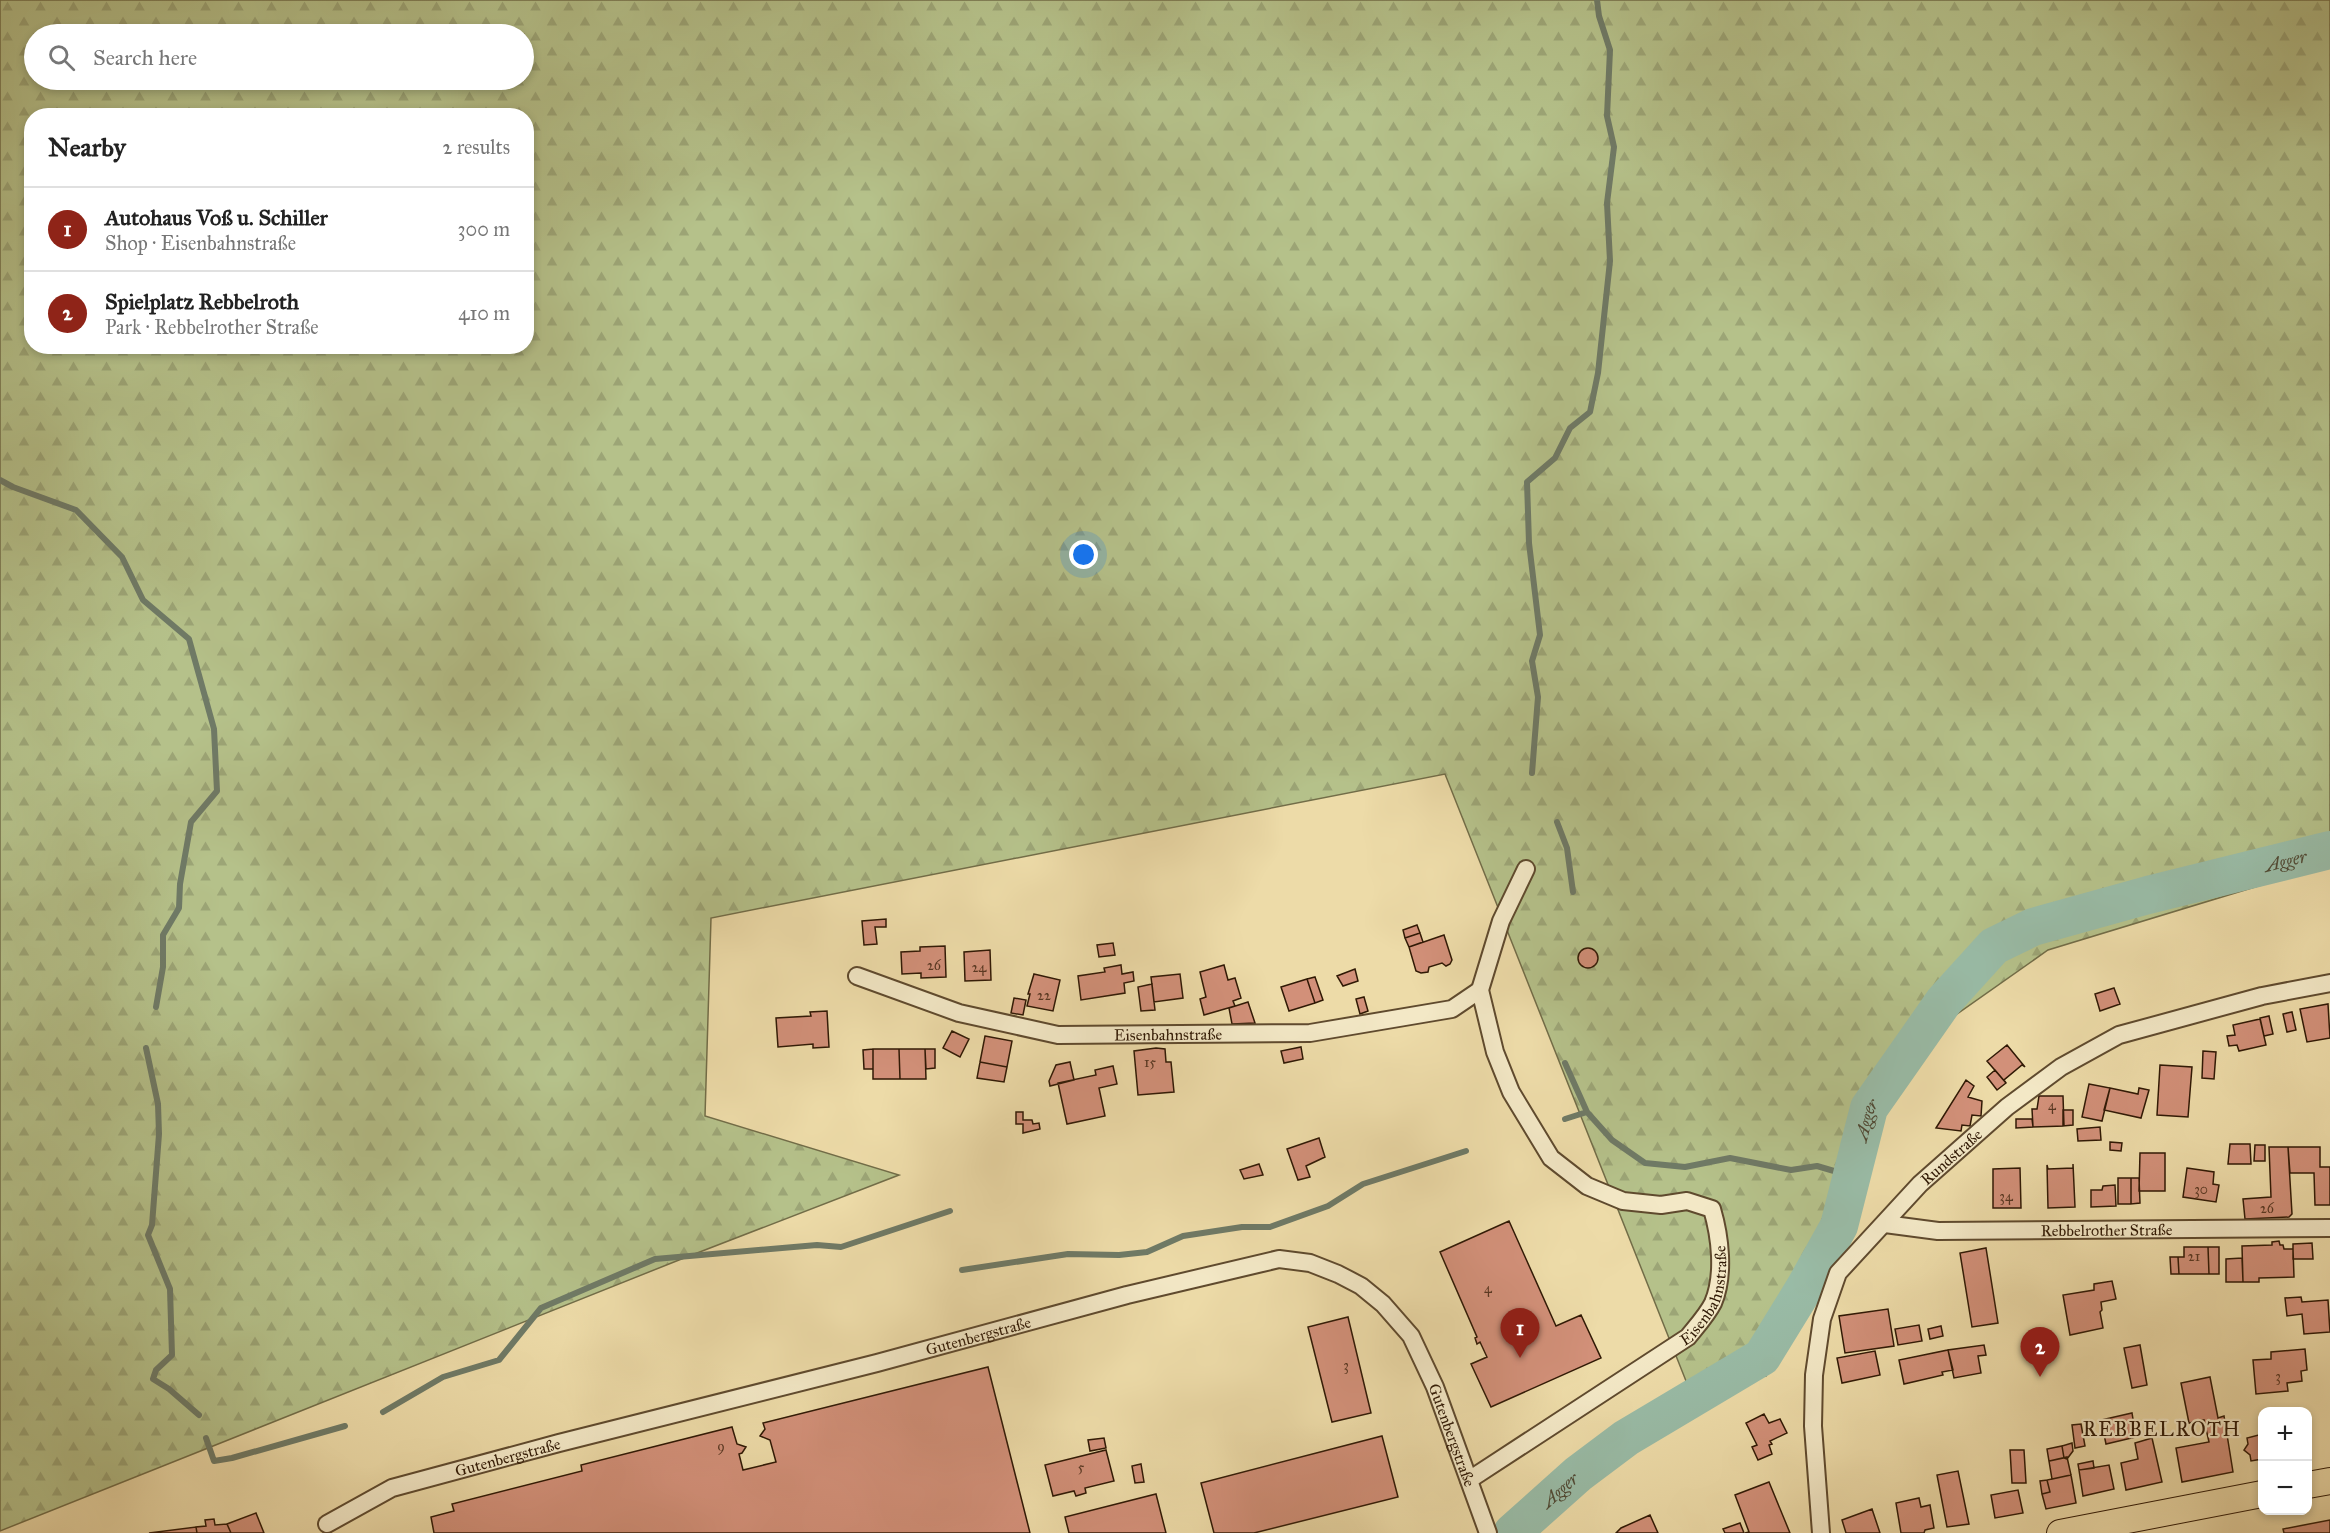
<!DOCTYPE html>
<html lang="en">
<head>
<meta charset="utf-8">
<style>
  :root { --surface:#fff; --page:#f6f6f6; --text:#222; --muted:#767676; --line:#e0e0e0; --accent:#8f2418 }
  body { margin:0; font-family:"IM FELL Great Primer",serif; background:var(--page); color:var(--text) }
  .controls { position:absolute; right:18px; bottom:18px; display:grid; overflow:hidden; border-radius:12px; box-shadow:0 3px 9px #0003 }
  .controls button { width:54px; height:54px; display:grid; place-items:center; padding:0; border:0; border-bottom:2px solid var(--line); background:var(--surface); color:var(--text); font:30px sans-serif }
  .you { position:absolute; left:1084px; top:555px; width:21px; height:21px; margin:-15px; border:4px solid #fff; border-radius:50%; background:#1a73e8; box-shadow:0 0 0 9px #1a73e833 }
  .badge { display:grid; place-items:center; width:39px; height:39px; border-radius:50%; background:var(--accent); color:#fff; font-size:20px; font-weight:700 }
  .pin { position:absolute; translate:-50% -50px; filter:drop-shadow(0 2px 3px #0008) }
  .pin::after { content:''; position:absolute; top:32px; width:21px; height:18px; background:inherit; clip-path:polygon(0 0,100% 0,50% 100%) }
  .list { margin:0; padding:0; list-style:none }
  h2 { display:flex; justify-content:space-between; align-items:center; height:78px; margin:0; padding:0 24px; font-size:26px }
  h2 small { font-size:20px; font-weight:400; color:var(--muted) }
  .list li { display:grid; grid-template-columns:39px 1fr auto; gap:18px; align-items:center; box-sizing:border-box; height:84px; padding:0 24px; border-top:2px solid var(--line) }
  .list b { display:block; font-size:22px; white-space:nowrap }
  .list p { margin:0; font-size:20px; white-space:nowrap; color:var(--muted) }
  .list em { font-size:20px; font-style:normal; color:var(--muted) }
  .icon { flex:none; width:33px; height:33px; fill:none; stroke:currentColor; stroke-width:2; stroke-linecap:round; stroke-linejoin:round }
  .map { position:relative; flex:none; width:2330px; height:1533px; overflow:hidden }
  .search { position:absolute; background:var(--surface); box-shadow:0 3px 9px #0003; left:24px; top:24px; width:510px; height:66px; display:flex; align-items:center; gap:15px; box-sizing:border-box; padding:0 21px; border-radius:33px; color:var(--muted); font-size:22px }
  .panel { position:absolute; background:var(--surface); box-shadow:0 3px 9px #0003; left:24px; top:108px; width:510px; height:246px; border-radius:24px }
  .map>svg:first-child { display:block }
  .forest { fill:url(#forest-firs); stroke:#726d48; stroke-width:1.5; fill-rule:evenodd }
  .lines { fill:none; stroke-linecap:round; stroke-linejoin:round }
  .stream { stroke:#6f7a66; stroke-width:6 }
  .river { stroke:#99bba6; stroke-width:38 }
  .building { fill:#d29079; stroke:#301905; stroke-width:1.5 }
  .street-casing { stroke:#5f4a2e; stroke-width:20 }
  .primary-casing { stroke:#301905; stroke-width:28 }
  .street { stroke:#f3e8c6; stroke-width:16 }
  .primary { stroke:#eddba8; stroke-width:26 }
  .labels { text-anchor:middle; stroke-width:4.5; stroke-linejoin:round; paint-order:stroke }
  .number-label { font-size:14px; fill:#583722 }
  .street-label { font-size:16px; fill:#301905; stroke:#f3e8c6 }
  .water-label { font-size:18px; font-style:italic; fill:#504a35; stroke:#f3e8c6 }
  .quarter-label { font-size:20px; letter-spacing:1.5px; fill:#301905; stroke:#f3e8c6 }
</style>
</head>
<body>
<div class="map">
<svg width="2330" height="1533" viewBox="0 0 2330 1533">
  <defs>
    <pattern id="forest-firs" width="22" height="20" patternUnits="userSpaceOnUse" patternTransform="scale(1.5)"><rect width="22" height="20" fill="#b5c18a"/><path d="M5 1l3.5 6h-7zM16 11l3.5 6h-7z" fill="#9ca576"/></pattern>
  </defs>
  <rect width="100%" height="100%" fill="#eddba8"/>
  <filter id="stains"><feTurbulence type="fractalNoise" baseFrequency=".00333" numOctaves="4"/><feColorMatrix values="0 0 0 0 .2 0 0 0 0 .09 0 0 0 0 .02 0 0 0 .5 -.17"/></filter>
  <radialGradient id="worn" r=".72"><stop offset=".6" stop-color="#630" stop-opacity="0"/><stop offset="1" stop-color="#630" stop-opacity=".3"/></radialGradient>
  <!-- forest -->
  <path class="forest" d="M0,0H2330V868L2304,872L2048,950L1940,1026L1841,1167L1766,1376L1688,1386L1445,774L711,918L705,1116L899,1175L679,1260L0,1531ZM34,34H524V80H34ZM32,116H526V346H32Z"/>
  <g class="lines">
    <!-- stream -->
    <path class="stream" d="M0,480L13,487L76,510L122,557L143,600L189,639L214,729L217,791L191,822L180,884L179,908L163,935V967L156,1007
      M1532,773L1538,697L1532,661L1540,635L1529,543L1527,482L1555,458L1570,428L1590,412L1598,373L1610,261L1607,203L1614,147L1607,116L1610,50L1599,16L1597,0
      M1557,822L1567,848L1573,892
      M146,1048L158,1104L159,1134L152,1225L148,1235L170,1289L172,1355L156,1370L153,1379L169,1389L199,1415
      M1565,1063L1587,1112
      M1565,1119L1587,1112L1612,1140L1645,1163L1685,1167L1730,1158L1791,1170L1817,1166L1851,1176
      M962,1270L1068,1254L1119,1255L1147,1252L1183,1236L1242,1227H1270L1328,1206L1363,1184L1466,1151
      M383,1412L443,1377L499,1360L541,1308L655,1259L817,1245L841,1247L950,1211
      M206,1438L214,1461L232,1458L345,1426"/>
    <!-- river -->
    <path class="river" id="s1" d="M1512,1533L1578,1474L1626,1438L1762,1357L1805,1287L1839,1226L1869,1108L1944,1001L1994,946L2033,927L2148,895L2330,850"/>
  </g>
  <!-- building -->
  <path class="building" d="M886,919V927H875L877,944L864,945L862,921Z
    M1417,925L1420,933L1405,938L1403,930Z
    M1420,933L1423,942L1409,947L1405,938Z
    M1444,935L1452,960L1450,964L1446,966L1442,963L1429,967L1428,972L1421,973L1416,971L1409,947Z
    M1113,943L1115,955L1099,957L1097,945Z
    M945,946L946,977L921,978V973L902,974L901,952L920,951V947Z
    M1578 958a10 10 0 1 1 20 0a10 10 0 1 1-20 0Z
    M990,950L991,980L965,981L964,952Z
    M1121,965L1122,974L1133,972L1134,981L1124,983L1125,993L1081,1000L1078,976L1105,972L1104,968Z
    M1224,965L1228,980L1235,978L1241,998L1233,1001L1235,1006L1204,1015L1200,999L1206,997L1200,972Z
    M1355,969L1358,981L1343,986L1337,976Z
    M1034,974L1060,980L1053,1011L1027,1006L1030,994H1028Z
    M1180,974L1183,998L1154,1002L1151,977Z
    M1315,977L1323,1000L1315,1003L1307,979Z
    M1307,979L1315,1003L1289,1011L1281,987Z
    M1152,984L1155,1010L1141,1011L1138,987Z
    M2114,988L2120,1004L2100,1011L2095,994Z
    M1364,997L1368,1011L1360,1014L1356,999Z
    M1014,998L1026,1000L1023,1015L1011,1013Z
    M1248,1002L1255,1023L1232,1024L1229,1008Z
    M2328,1004L2330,1038L2307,1042L2300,1009Z
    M827,1011L829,1047L813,1048V1044L778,1047L776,1018L811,1016L810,1012Z
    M2292,1012L2296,1030L2287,1032L2283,1014Z
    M2269,1016L2273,1034L2264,1036L2260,1018Z
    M2260,1019L2266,1045L2239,1051L2237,1045L2229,1046L2227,1036L2235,1035L2233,1025Z
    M952,1031L969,1039L960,1057L943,1048Z
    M985,1036L1012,1041L1007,1067L980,1062Z
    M2007,1045L2025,1067L2022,1065L2004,1080L2006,1083L1987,1061Z
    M1301,1047L1303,1059L1284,1063L1281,1051Z
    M1156,1048L1165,1049L1166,1062H1171L1174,1092L1138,1095L1134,1051Z
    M873,1049V1069H864L863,1050Z
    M873,1049H899L900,1079H873Z
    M899,1049H925L926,1079H900Z
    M925,1049H935V1068L926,1069Z
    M2203,1051L2216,1052L2214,1079L2202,1078Z
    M980,1062L1007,1067L1004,1082L977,1078Z
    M1070,1062L1074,1080L1050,1086L1049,1081L1056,1065Z
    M2160,1065L2192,1067L2188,1117L2157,1115Z
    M1113,1066L1117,1084L1099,1088L1105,1116L1067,1124L1058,1083L1096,1075L1095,1070Z
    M1995,1070L2006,1083L1997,1090L1987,1077Z
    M1966,1080L1974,1086L1968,1097L1982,1101L1981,1116L1972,1115L1970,1126L1962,1125L1961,1131L1936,1128Z
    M2089,1084L2110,1088L2102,1121L2082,1117Z
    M2110,1088L2138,1094L2139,1088L2149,1090L2141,1118L2104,1110Z
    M2039,1096H2063L2064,1126L2033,1127L2032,1109H2037Z
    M2063,1110H2073V1125L2063,1126Z
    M1016,1112H1023V1120H1032L1033,1124L1039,1123L1040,1129L1023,1133V1124H1016Z
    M2016,1119H2032L2033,1127L2016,1128Z
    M2100,1127L2101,1140L2078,1141L2077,1129Z
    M1319,1138L1325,1157L1306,1166L1310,1177L1298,1180L1287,1149Z
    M2110,1142L2122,1143L2121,1151L2110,1150Z
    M2230,1144H2250L2251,1164H2228Z
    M2255,1145H2265V1161H2254Z
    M2269,1147H2288L2292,1214L2289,1217L2245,1219L2243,1199L2271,1197Z
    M2288,1147H2320V1167H2330V1205H2315L2314,1173H2290Z
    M2140,1153H2165V1191H2139Z
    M1259,1164L1263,1175L1244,1179L1240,1170Z
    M2073,1164L2075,1207L2048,1208L2047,1165L2048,1169L2073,1168Z
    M2020,1168L2021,1208H1993V1169Z
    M2187,1168L2214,1172L2213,1184L2219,1185L2216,1202L2183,1197Z
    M2118,1178H2131V1204H2118Z
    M2131,1178H2139L2140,1203L2131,1204Z
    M2115,1185L2116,1206L2091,1207V1190H2102L2103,1186Z
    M1509,1221L1556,1326L1581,1315L1601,1358L1491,1407L1471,1364L1487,1357L1480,1342L1477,1344L1475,1338L1477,1337L1440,1252Z
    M2279,1241L2280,1245H2283L2284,1249H2293L2294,1277L2259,1278V1282H2243L2242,1246L2272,1245V1242Z
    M2312,1243L2313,1259H2293V1244Z
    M2184,1247H2208L2209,1274H2179L2178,1257H2184Z
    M2208,1247H2219V1274H2209Z
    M1986,1248L1998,1323L1972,1327L1960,1253Z
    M2170,1257H2178L2179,1274H2171Z
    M2242,1258L2243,1282H2226V1259Z
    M2112,1281L2116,1299L2101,1302L2102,1310L2100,1312L2103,1328L2070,1335L2063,1295L2094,1290V1284Z
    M2301,1297L2302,1302L2328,1300L2330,1332L2304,1334L2302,1314L2287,1316L2285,1298Z
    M1888,1309L1894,1346L1845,1353L1839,1316Z
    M1348,1317L1371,1413L1332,1422L1308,1327Z
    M1919,1325L1922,1341L1898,1345L1895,1329Z
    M1941,1326L1943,1336L1930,1339L1928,1329Z
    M1984,1345L1986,1355L1978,1356L1981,1373L1954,1378L1948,1350Z
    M2140,1345L2147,1385L2132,1388L2124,1348Z
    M2305,1349L2307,1370L2301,1371L2302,1381L2287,1383L2288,1391L2256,1394L2253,1360L2271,1359V1352Z
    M1948,1350L1953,1370L1942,1372L1943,1375L1904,1384L1899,1360Z
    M1875,1351L1880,1375L1842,1383L1837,1358Z
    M988,1367L1030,1533H434L431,1517L454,1511L452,1504L582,1471L581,1465L732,1427L737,1444L746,1447L742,1453L739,1454L743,1470L776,1462L770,1440L760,1436L765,1429L763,1423Z
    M2210,1377L2218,1418L2224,1416L2233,1472L2182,1482L2176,1448L2209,1442L2204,1420L2189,1423L2181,1383Z
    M2132,1413L2136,1437L2106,1444L2101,1420Z
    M1764,1414L1769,1423L1780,1419L1787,1433L1770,1441L1772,1444L1769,1445L1772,1454L1758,1460L1752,1447L1757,1445L1746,1423Z
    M2081,1424L2085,1446L2075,1448L2072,1425Z
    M2262,1432V1459L2251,1461L2250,1455L2244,1450L2248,1444L2247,1438L2259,1435V1433Z
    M1382,1436L1398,1497L1254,1533H1214L1201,1483Z
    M1104,1438L1106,1448L1090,1451L1088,1440Z
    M2152,1438L2162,1482L2126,1490L2121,1463L2138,1459L2135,1443Z
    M2072,1443L2073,1451L2067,1459L2064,1458L2062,1446Z
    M2062,1446L2064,1458L2049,1461L2047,1449Z
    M1106,1450L1114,1481L1085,1488L1086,1493L1076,1496L1074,1491L1053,1496L1045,1465Z
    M2010,1450H2024L2026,1483H2012Z
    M2067,1457L2071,1475L2052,1479L2049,1461Z
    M2093,1461L2094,1468L2079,1470L2078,1464Z
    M1141,1464L1144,1482L1135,1483L1132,1466Z
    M2109,1465L2114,1489L2083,1496L2079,1470Z
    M1958,1471L1969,1524L1947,1527L1937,1475Z
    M2071,1475L2076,1503L2046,1509L2042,1494L2050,1492L2047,1480Z
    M2047,1480L2050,1492L2042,1494L2040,1481Z
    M1769,1482L1790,1533H1745L1749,1532L1735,1495Z
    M2018,1490L2023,1513L1995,1518L1991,1495Z
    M1156,1494L1166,1533H1069L1065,1517Z
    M1919,1498L1921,1507L1930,1505L1934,1528L1925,1530L1924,1533H1901L1896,1503Z
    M1872,1509L1880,1533H1846L1842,1520Z
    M256,1513L264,1533H231L227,1524Z
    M1650,1515L1658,1533H1616L1621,1528Z
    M214,1519L215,1525L227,1524L231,1533H197L196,1527L206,1526L205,1520Z
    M2330,1520V1533H2284L2283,1529Z
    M1740,1523L1744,1533H1725L1723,1529Z
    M196,1527L197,1533H149Z"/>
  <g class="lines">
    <defs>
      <g id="street">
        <path id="s2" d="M857,976L959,1013L1058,1035L1310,1033L1452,1009L1480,990"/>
        <path id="s3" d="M1885,1224L1938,1231L2330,1228"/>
        <path id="s4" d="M1469,1480L1688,1337C1696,1327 1707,1315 1713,1303C1725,1275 1720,1236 1712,1209L1687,1201L1661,1205L1623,1201L1587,1186L1551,1158L1511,1092L1495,1052L1480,990L1501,921L1526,869"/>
        <path id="s5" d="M327,1524L392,1488L559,1443L877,1363L1127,1295L1279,1259L1310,1263L1338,1274L1361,1286L1383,1304L1411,1336L1435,1387L1488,1533"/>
        <path id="s6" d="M1821,1533L1813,1426L1814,1375L1822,1319L1838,1273L1920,1184L2007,1107L2061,1067L2119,1035L2262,996L2330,983"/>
      </g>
      <path id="primary" d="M2308,1485L2330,1481
        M2060,1533L2262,1494"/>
    </defs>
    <!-- street casing -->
    <use href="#street" class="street-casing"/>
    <!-- primary casing -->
    <use href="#primary" class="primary-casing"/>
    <!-- street -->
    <use href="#street" class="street"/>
    <!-- primary -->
    <use href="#primary" class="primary"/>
  </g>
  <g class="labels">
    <!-- number labels -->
    <g class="number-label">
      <text x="934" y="970">26</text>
      <text x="979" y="972">24</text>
      <text x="1044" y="1000">22</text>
      <text x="1150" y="1067">15</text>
      <text x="2052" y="1110">4</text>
      <text x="2201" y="1194">30</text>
      <text x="2006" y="1201">34</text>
      <text x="2267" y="1213">26</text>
      <text x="2194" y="1261">21</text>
      <text x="1488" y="1293">4</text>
      <text x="1346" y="1370">3</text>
      <text x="2278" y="1381">3</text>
      <text x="721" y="1451">9</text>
      <text x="1081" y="1472">5</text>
    </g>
    <!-- street labels -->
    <g class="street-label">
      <text dy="6" stroke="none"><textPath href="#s2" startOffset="320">Eisenbahnstraße</textPath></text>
      <text dy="6" stroke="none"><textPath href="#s6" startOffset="426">Rundstraße</textPath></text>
      <text dy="6" stroke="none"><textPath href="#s3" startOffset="222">Rebbelrother Straße</textPath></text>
      <text dy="6" stroke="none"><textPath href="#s4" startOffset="308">Eisenbahnstraße</textPath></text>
      <text dy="6" stroke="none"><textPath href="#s5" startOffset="680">Gutenbergstraße</textPath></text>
      <text dy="6" stroke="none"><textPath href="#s5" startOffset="1256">Gutenbergstraße</textPath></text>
      <text dy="6" stroke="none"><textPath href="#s5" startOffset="194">Gutenbergstraße</textPath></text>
    </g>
    <!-- water labels -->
    <g class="water-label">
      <text dy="6" stroke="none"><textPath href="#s1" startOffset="1090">Agger</textPath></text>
      <text dy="6" stroke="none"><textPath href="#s1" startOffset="568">Agger</textPath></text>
      <text dy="6" stroke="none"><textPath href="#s1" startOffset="64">Agger</textPath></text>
    </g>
    <!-- quarter labels -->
    <g class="quarter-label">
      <text x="2162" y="1436">REBBELROTH</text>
    </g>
  </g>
  <rect width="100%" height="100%" filter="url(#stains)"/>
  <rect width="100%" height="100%" fill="url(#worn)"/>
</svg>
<div class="controls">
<button>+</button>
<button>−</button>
</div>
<div class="you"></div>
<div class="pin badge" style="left:1520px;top:1358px">1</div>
<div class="pin badge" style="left:2040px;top:1377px">2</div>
<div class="search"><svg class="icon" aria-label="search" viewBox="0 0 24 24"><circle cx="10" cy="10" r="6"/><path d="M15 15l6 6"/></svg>Search here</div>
<section class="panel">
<h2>Nearby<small>2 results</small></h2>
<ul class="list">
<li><span class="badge">1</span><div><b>Autohaus Voß u. Schiller</b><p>Shop · Eisenbahnstraße</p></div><em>300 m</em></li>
<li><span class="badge">2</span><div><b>Spielplatz Rebbelroth</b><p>Park · Rebbelrother Straße</p></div><em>410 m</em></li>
</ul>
</section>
</div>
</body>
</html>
